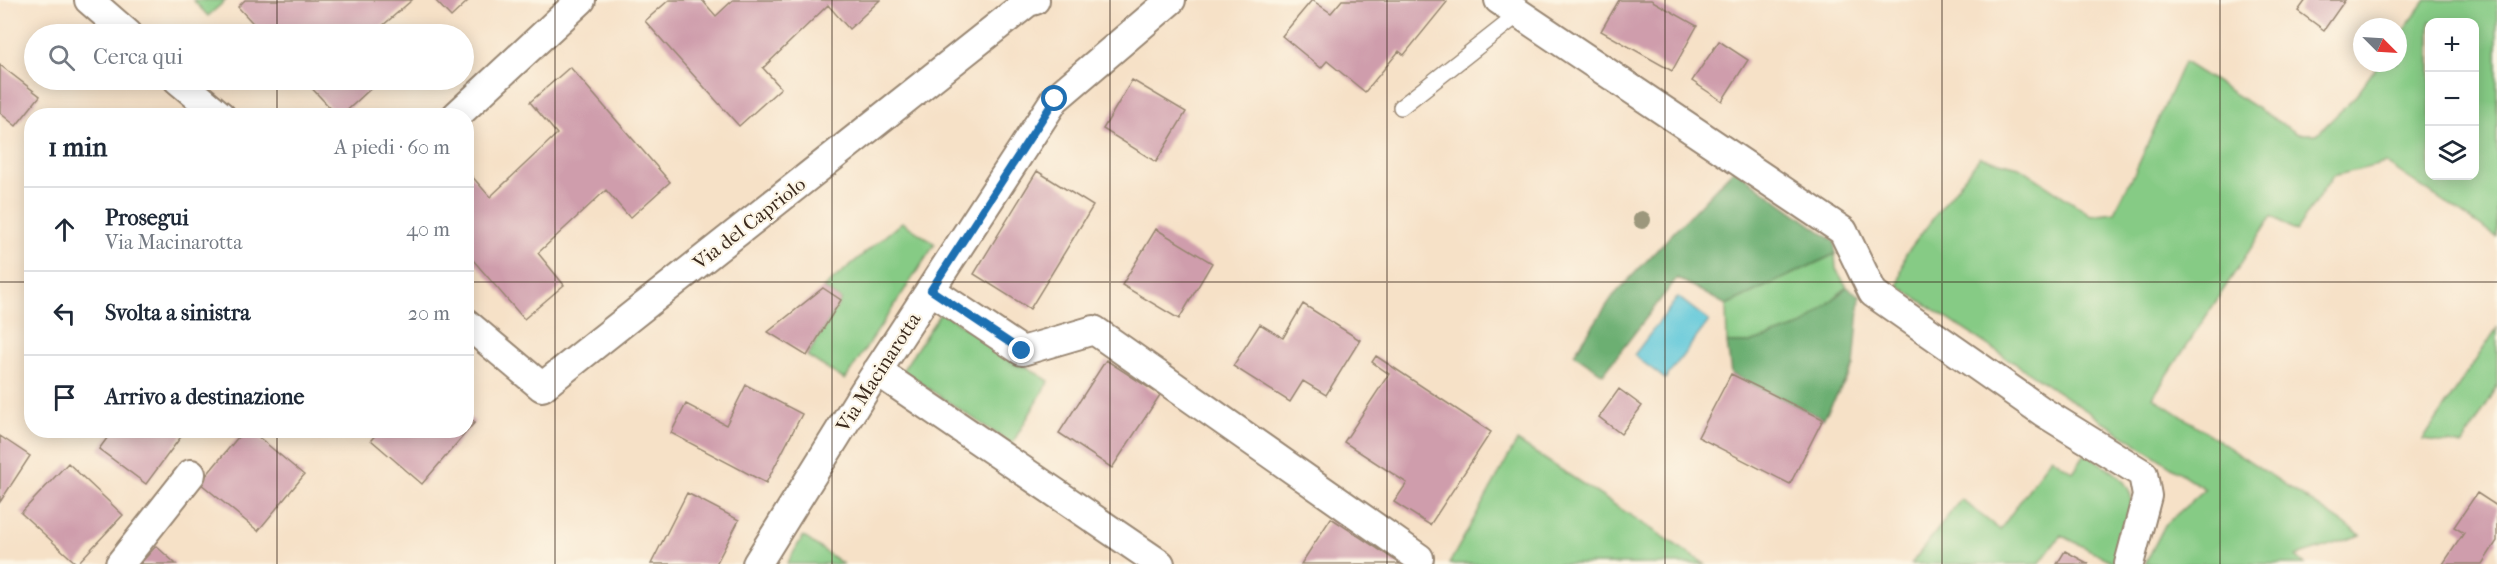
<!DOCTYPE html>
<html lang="it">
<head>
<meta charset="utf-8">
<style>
  :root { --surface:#fff; --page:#f2f2f3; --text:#1f2937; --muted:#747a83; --line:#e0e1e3 }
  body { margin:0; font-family:"IM FELL French Canon",serif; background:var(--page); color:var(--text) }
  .controls { position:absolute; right:18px; top:18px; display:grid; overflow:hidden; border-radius:12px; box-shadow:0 3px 15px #0003 }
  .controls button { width:54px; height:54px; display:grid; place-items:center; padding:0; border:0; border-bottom:2px solid var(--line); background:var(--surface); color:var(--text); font:30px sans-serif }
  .compass { position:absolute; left:2353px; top:18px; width:54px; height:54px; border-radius:50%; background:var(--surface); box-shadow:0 3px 15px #0003; rotate:114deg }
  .stop { position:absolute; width:18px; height:18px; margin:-14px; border:4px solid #1f6fb2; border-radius:50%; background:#fff }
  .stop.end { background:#1f6fb2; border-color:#fff; box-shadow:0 2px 6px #0008 }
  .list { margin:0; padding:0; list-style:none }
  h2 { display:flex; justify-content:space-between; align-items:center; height:78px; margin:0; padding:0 24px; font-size:26px }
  h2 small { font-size:20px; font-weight:400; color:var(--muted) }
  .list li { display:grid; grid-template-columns:39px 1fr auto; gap:18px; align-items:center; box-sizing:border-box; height:84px; padding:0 24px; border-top:2px solid var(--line) }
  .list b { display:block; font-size:22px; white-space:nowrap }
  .list p { margin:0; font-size:20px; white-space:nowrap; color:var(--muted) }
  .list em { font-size:20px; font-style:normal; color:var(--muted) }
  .icon { flex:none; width:33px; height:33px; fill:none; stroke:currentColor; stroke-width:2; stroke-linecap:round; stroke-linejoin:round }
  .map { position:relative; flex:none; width:2497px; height:564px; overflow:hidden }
  .search { position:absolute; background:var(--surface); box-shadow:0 3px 15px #0003; left:24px; top:24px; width:450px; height:66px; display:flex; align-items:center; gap:15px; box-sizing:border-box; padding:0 21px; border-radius:33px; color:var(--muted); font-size:22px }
  .panel { position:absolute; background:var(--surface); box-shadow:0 3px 15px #0003; left:24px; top:108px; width:450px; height:330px; border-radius:24px }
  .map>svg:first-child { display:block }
  .green { fill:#86cb85; stroke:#607a52; stroke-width:1.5; fill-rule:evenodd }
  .forest { fill:#6caf72; stroke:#546c48; stroke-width:1.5 }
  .water { fill:#5fc8da; stroke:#4d797c; stroke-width:1.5 }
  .building { fill:#cf9dac }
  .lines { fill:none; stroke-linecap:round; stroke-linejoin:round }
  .lane-casing { stroke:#988672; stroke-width:18 }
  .street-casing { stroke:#988672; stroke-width:32 }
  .lane { stroke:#fff; stroke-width:15 }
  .street { stroke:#fff; stroke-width:28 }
  .tree { fill:#9c977b }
  .route { stroke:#1f6fb2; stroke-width:8 }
  .grid { fill:none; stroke:#3b2a1e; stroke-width:1.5; stroke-opacity:0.55 }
  .labels { text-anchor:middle; stroke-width:4.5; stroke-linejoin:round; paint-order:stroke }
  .street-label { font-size:20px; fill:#3b2a1e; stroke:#fcf5e5 }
</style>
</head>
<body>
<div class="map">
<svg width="2497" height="564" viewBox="0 0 2497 564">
  <rect width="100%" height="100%" fill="#fcf5e5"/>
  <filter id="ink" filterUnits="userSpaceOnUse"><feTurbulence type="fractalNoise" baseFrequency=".0167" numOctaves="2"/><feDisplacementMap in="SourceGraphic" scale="12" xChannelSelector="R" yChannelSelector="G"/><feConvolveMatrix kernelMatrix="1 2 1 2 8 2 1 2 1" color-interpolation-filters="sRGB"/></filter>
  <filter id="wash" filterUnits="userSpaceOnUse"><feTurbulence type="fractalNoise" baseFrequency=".008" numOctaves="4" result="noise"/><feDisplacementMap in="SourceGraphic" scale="24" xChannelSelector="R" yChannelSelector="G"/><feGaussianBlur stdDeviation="1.35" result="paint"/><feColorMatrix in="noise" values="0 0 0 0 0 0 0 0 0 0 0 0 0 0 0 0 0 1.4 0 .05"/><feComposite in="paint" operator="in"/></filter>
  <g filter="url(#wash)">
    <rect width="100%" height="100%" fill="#f6e1c7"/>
    <!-- green -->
    <path class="green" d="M193,0H226L208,16Z
      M2426,0H2497V237L2386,163L2333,176L2296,231L2272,216L2153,397L2361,535L2296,556L2305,564H2145L2165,525L2205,489L1898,286L1905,255L1980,157L2019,167L2091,215L2114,212L2136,170L2184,62L2298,134H2317L2354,98L2379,63H2398V38ZM2474,22V176H2430V22Z
      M902,222L935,244L845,380L807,356L841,300L823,288Z
      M1835,254L1836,269L1847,287L1804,325L1750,343H1727L1726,305Z
      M941,312L1049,381L1012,444L902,371Z
      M2497,328V387L2463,445L2423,440Z
      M1517,441L1705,564H1449Z
      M2085,454C2149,488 2134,503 2117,564L2061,535L2039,564H1911L1961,499L2000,530L2051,457L2073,472Z
      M803,536L843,564H787Z"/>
    <!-- forest -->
    <path class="forest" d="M1734,169L1835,242V254L1726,305L1677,278L1603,374L1574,354L1613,296Z
      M1847,287L1860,296L1854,366L1823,419L1731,374L1727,343H1750L1804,325Z"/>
    <!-- water -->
    <path class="water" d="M1678,297L1709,321L1665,379L1634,355Z"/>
    <g id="blocks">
      <!-- building -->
      <path class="building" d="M245,0H412L373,34H263L238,7Z
        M435,0H469L451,17Z
        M669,0H702L716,16L733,0H880L849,29L828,5L763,68L781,88L739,126L645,21Z
        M1312,0L1331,13L1342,0H1444L1447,2L1404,55L1399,51L1365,92L1327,61L1321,68L1282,36Z
        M1619,0H1651L1697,26L1672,71L1601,31Z
        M2306,0H2345L2324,30L2298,11Z
        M1719,41L1748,60L1722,101L1692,81Z
        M0,65L40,96L16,126L0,113Z
        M570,67L670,182L630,218L606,190L538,253L564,285L524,319L466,252V175L469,173L490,197L557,134L530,102Z
        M304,80H380L341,116H338Z
        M1132,80L1186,112L1156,162L1103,129Z
        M1037,171L1093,206L1030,309L974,274Z
        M1156,229L1212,263L1179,319L1122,285Z
        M823,288L841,300L807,356L768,332Z
        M1303,304L1360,340L1326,395L1303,381L1290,402L1233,366L1260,324L1283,338Z
        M1376,356L1491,432L1430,525L1394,502L1407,483L1344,442L1389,374L1372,362Z
        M1106,360L1160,395L1112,468L1059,433Z
        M1731,374L1823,419L1790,484L1698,437Z
        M746,385L802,414L766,483L671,433L686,404L726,425Z
        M1619,389L1642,406L1621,434L1599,417Z
        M466,415L475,422L422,484L371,440L380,430H466Z
        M113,430H186L146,484L99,449Z
        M244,430H250L304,475L258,531L200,483Z
        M0,436L30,456L0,502Z
        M68,463L123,515L77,564L21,513Z
        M687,493L739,520L716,564H651Z
        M2477,493L2497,506V541L2482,564H2443L2464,533L2454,527Z
        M1331,518L1401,564H1301Z
        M156,546L176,564H140Z
        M2065,551L2089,564H2057Z"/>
    </g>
  </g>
  <g filter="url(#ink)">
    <use href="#blocks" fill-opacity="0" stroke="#988672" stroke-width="1.5"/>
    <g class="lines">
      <defs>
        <path id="lane" d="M1401,107L1519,14"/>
        <path id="street" d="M89,0L128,34
          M1499,0L1843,231L1873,293L2043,412L2143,474L2147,496L2129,564
          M178,80L221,116
          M456,116L581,0
          M931,290L1022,351L1094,330L1419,558
          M466,323L542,387L1028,2L1035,0
          M877,371L1160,564
          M120,564L191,474
          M757,564L865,390L1055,99L1171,0"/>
      </defs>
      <!-- lane casing -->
      <use href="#lane" class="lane-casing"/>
      <!-- street casing -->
      <use href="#street" class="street-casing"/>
      <!-- lane -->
      <use href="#lane" class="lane"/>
      <!-- street -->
      <use href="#street" class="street"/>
    </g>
    <!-- trees -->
    <circle class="tree" cx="1642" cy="220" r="9"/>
  </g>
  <g class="lines" filter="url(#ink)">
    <!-- route -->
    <path class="route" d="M1022,351L931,290L1055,99"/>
  </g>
  <!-- grid -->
  <path class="grid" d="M277,0V34M555,0V564M832,0V564M1110,0V564M1387,0V564M1665,0V564M1942,0V564M2220,0V564M277,80V116M0,282H32M466,282H2497M277,430V564"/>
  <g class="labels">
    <!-- street labels -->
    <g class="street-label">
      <text transform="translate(749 223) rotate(-38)" y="7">Via del Capriolo</text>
      <text transform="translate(878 372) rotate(-57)" y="7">Via Macinarotta</text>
    </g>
  </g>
</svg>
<div class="controls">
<button>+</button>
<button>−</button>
<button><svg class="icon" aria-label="layers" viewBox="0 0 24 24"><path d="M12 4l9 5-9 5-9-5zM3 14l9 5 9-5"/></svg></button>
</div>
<svg class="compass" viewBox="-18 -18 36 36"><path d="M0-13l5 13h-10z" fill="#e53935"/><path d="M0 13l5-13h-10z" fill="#747a83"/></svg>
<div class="stop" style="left:1055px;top:99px"></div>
<div class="stop end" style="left:1022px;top:351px"></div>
<div class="search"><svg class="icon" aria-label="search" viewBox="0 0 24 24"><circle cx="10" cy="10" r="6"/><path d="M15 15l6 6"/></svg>Cerca qui</div>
<section class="panel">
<h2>1 min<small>A piedi · 60 m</small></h2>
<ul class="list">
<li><svg class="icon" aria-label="ahead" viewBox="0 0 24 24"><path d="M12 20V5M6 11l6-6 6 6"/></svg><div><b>Prosegui</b><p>Via Macinarotta</p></div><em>40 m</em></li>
<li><svg class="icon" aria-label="left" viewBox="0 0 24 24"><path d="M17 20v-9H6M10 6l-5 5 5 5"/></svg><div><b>Svolta a sinistra</b></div><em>20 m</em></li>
<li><svg class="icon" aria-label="arrive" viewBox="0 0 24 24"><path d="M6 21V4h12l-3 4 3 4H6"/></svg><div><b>Arrivo a destinazione</b></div></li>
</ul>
</section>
</div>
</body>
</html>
